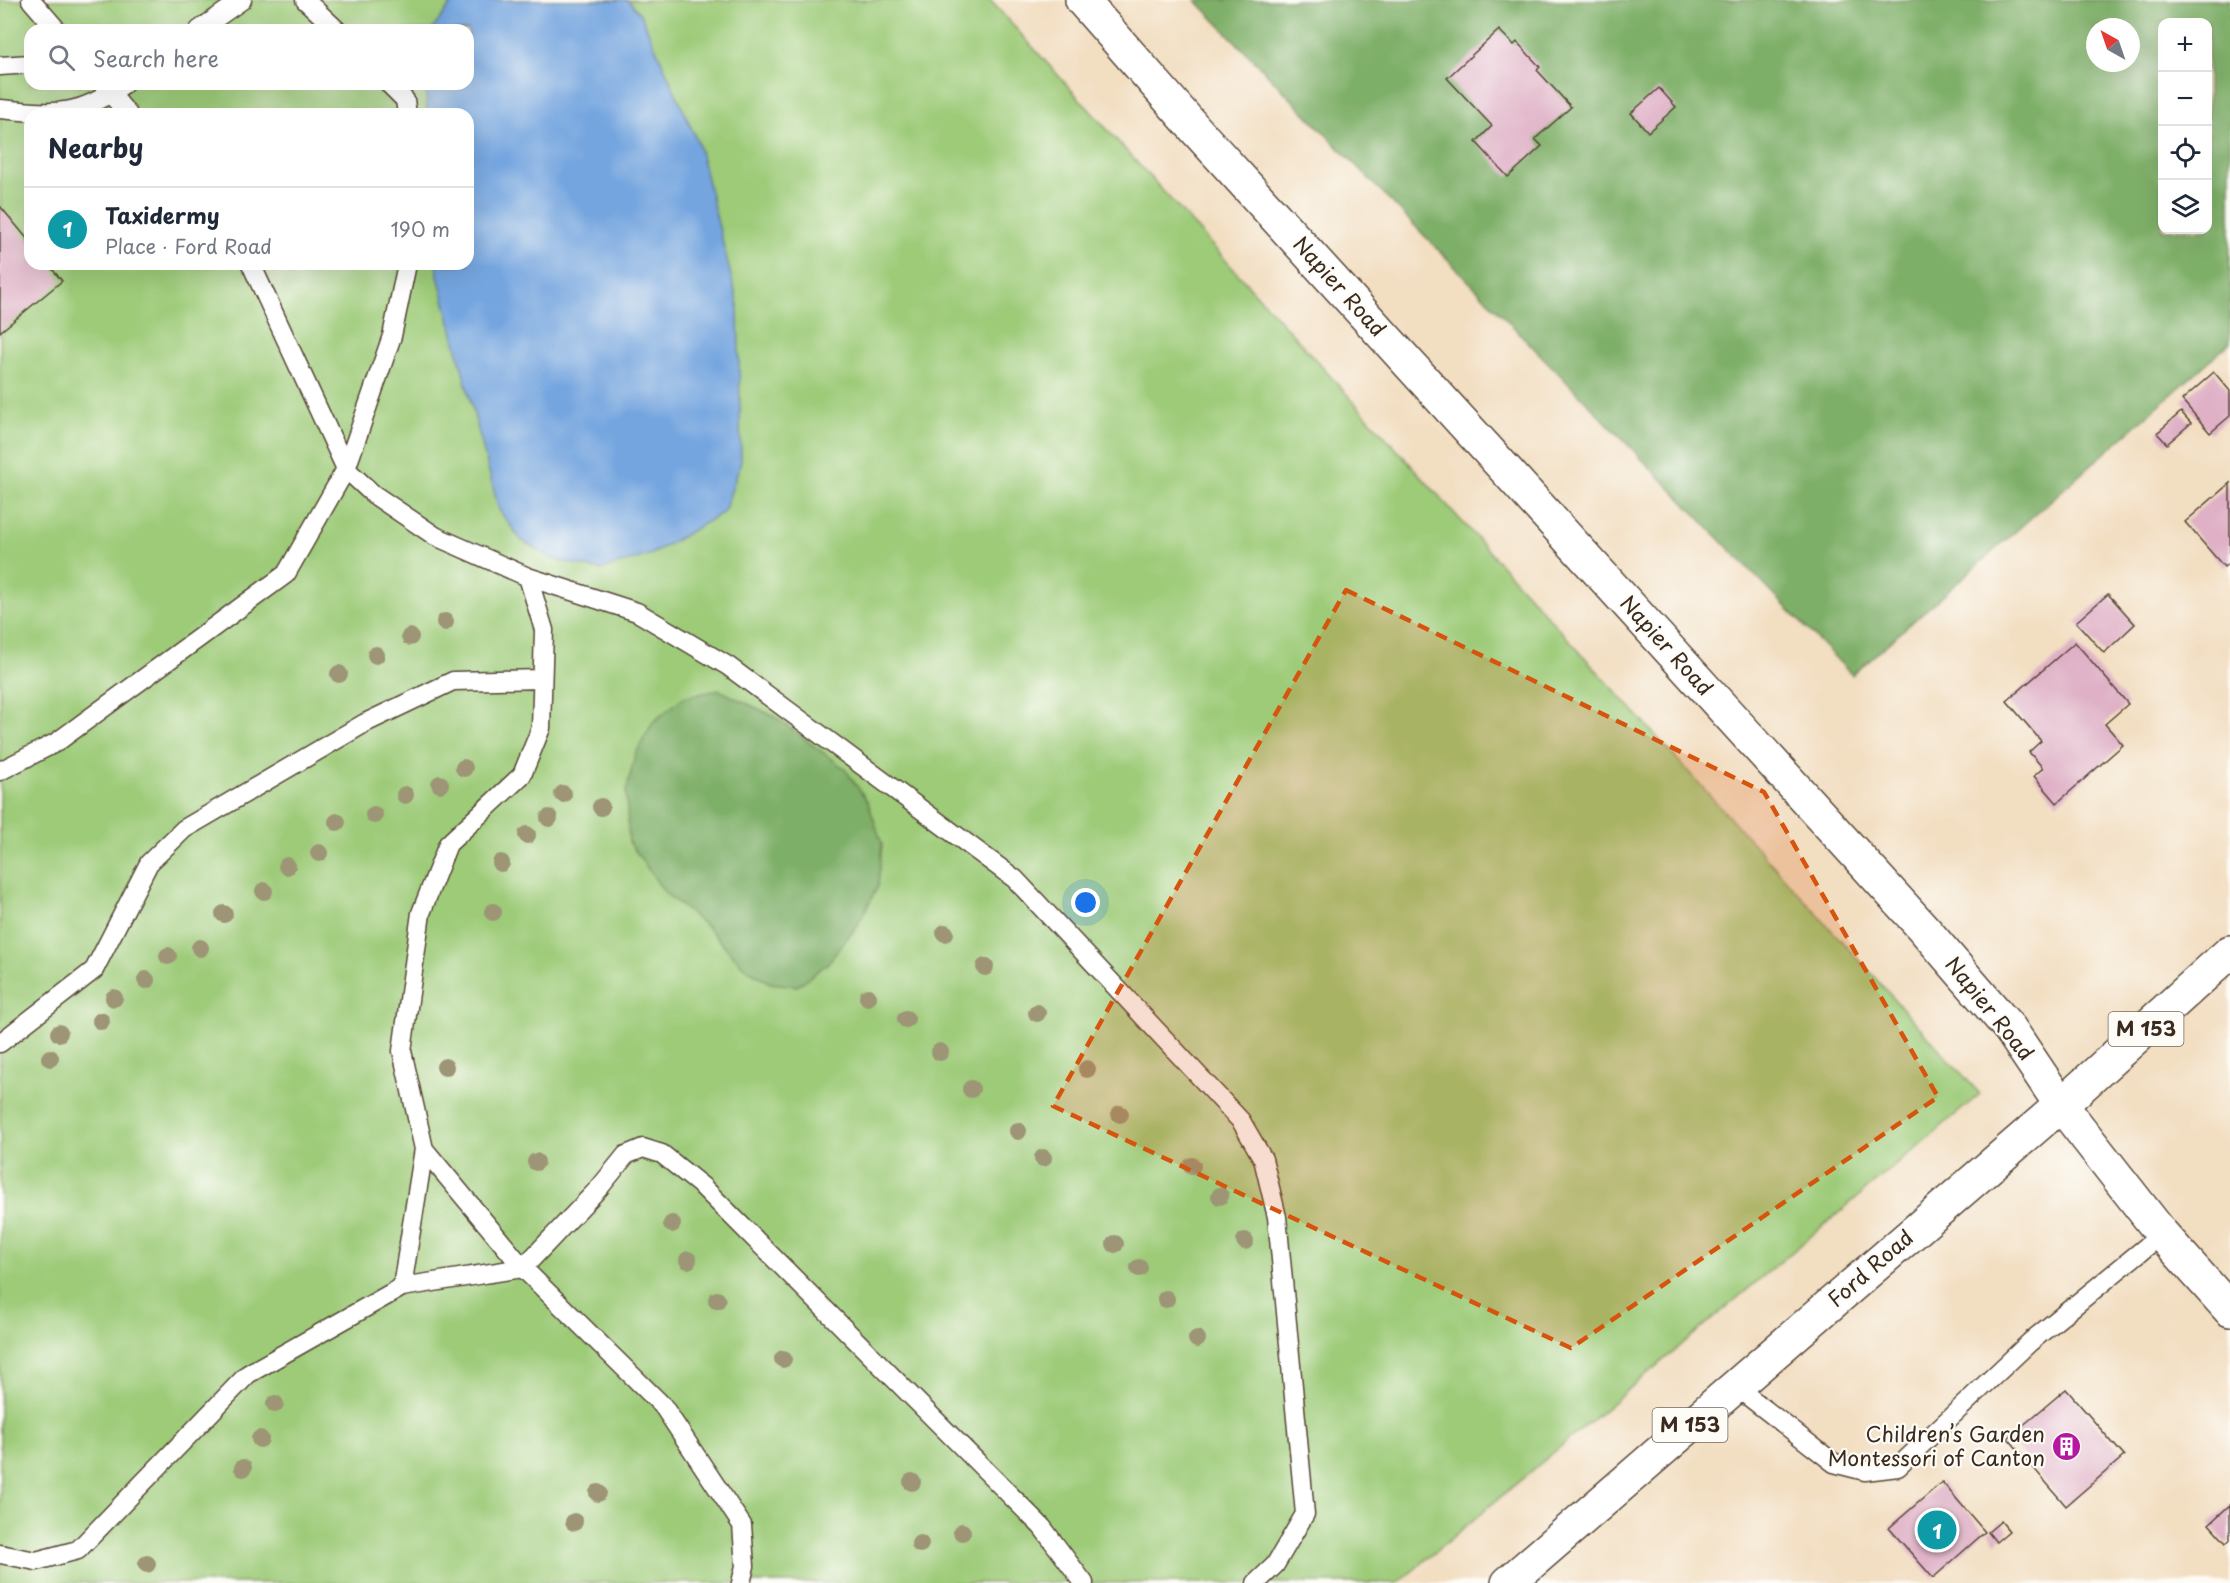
<!DOCTYPE html>
<html lang="en">
<head>
<meta charset="utf-8">
<style>
  :root { --surface:#fff; --page:#f2f2f3; --text:#1f2937; --muted:#747a83; --line:#e0e1e3; --accent:#b5179e }
  body { margin:0; font-family:"Playpen Sans",sans-serif; background:var(--page); color:var(--text) }
  .controls { position:absolute; right:18px; top:18px; display:grid; overflow:hidden; border-radius:12px; box-shadow:0 6px 24px #0002 }
  .controls button { width:54px; height:54px; display:grid; place-items:center; padding:0; border:0; border-bottom:2px solid var(--line); background:var(--surface); color:var(--text); font:30px sans-serif }
  .compass { position:absolute; left:2086px; top:18px; width:54px; height:54px; border-radius:50%; background:var(--surface); box-shadow:0 6px 24px #0002; rotate:320deg }
  .you { position:absolute; left:1086px; top:903px; width:21px; height:21px; margin:-15px; border:4px solid #fff; border-radius:50%; background:#1a73e8; box-shadow:0 0 0 9px #1a73e833 }
  .badge { display:grid; place-items:center; width:39px; height:39px; border-radius:50%; background:var(--accent); color:#fff; font-size:20px; font-weight:700 }
  .pin { position:absolute; translate:-50% -50%; border:3px solid #fff; box-shadow:0 2px 6px #0006 }
  .list { margin:0; padding:0; list-style:none }
  h2 { display:flex; justify-content:space-between; align-items:center; height:78px; margin:0; padding:0 24px; font-size:26px }
  h2 small { font-size:20px; font-weight:400; color:var(--muted) }
  .list li { display:grid; grid-template-columns:39px 1fr auto; gap:18px; align-items:center; box-sizing:border-box; height:84px; padding:0 24px; border-top:2px solid var(--line) }
  .list b { display:block; font-size:22px; white-space:nowrap }
  .list p { margin:0; font-size:20px; white-space:nowrap; color:var(--muted) }
  .list em { font-size:20px; font-style:normal; color:var(--muted) }
  .icon { flex:none; width:33px; height:33px; fill:none; stroke:currentColor; stroke-width:2; stroke-linecap:round; stroke-linejoin:round }
  .map { position:relative; flex:none; width:2230px; height:1583px; overflow:hidden }
  .search { position:absolute; background:var(--surface); box-shadow:0 6px 24px #0002; left:24px; top:24px; width:450px; height:66px; display:flex; align-items:center; gap:15px; box-sizing:border-box; padding:0 21px; border-radius:18px; color:var(--muted); font-size:22px }
  .panel { position:absolute; background:var(--surface); box-shadow:0 6px 24px #0002; left:24px; top:108px; width:450px; height:162px; border-radius:18px }
  .map>svg:first-child { display:block }
  .green { fill:#9dcb78; stroke:#6c7a4b; stroke-width:1.5; fill-rule:evenodd }
  .forest { fill:#7eaf68; stroke:#5c6c43; stroke-width:1.5; fill-rule:evenodd }
  .water { fill:#75a5df; stroke:#58687e; stroke-width:1.5 }
  .building { fill:#dfb0c6 }
  .lines { fill:none; stroke-linecap:round; stroke-linejoin:round }
  .service-casing { stroke:#564536; stroke-width:21 }
  .tertiary-casing { stroke:#564536; stroke-width:36 }
  .primary-casing { stroke:#564536; stroke-width:36 }
  .service { stroke:#fff; stroke-width:18 }
  .tertiary { stroke:#fff; stroke-width:33 }
  .primary { stroke:#fff; stroke-width:33 }
  .tree { fill:#9d9576 }
  .marked { fill:#d7540e; fill-opacity:0.2; stroke:#d7540e; stroke-width:4.5; stroke-dasharray:12 8; stroke-linejoin:round }
  .labels { text-anchor:middle; stroke-width:4.5; stroke-linejoin:round; paint-order:stroke }
  .shield { fill:#fdfcf7; stroke:#75695f; stroke-width:1.5 }
  .shield-label { font-size:20px; font-weight:bold; fill:#3b2a1e }
  .street-label { font-size:21px; fill:#3b2a1e; stroke:#fdfcf7 }
  .poi-label { font-size:21px; fill:#3b2a1e; stroke:#fdfcf7; text-anchor:end }
</style>
</head>
<body>
<div class="map">
<svg width="2230" height="1583" viewBox="0 0 2230 1583">
  <rect width="100%" height="100%" fill="#fdfcf7"/>
  <filter id="ink" filterUnits="userSpaceOnUse"><feTurbulence type="fractalNoise" baseFrequency=".0167" numOctaves="2"/><feDisplacementMap in="SourceGraphic" scale="12" xChannelSelector="R" yChannelSelector="G"/><feConvolveMatrix kernelMatrix="1 2 1 2 8 2 1 2 1" color-interpolation-filters="sRGB"/></filter>
  <filter id="wash" filterUnits="userSpaceOnUse"><feTurbulence type="fractalNoise" baseFrequency=".008" numOctaves="4" result="noise"/><feDisplacementMap in="SourceGraphic" scale="24" xChannelSelector="R" yChannelSelector="G"/><feGaussianBlur stdDeviation="1.35" result="paint"/><feColorMatrix in="noise" values="0 0 0 0 0 0 0 0 0 0 0 0 0 0 0 0 0 1.4 0 .05"/><feComposite in="paint" operator="in"/></filter>
  <g filter="url(#wash)">
    <rect width="100%" height="100%" fill="#f2dec1"/>
    <!-- green -->
    <path class="green" d="M0,0H990L1980,1094L1398,1583H0ZM30,30H468V84H30ZM30,114H468V264H30Z"/>
    <!-- forest -->
    <path class="forest" d="M1195,0H2230V343L1852,675ZM2162,22H2208V230H2162ZM2095,27H2131V63H2095Z
      M719,690L775,717L845,769L868,802L882,844L878,886L857,926L827,964L797,986L770,983L744,967L707,927L665,893L629,842L626,792L635,755L653,722L684,697Z"/>
    <!-- water -->
    <path class="water" d="M454,0H628L641,15L698,143L738,304L741,462L724,512L652,554L600,570L552,559L521,540L499,510L438,276L437,264H468V114H427L426,84H468V30H432Z"/>
    <g id="blocks">
      <!-- building -->
      <path class="building" d="M1499,30L1514,45L1517,42L1540,67L1537,70L1571,107L1535,139L1542,146L1508,177L1476,142L1492,126L1447,78Z
        M1659,88L1676,107L1648,132L1631,113Z
        M0,206L30,242V264H48L62,281L0,332Z
        M2214,372L2230,391V416L2210,433L2182,400Z
        M2181,412L2191,423L2167,444L2157,433Z
        M2230,483V562L2224,567L2185,522Z
        M2108,594L2135,624L2104,653L2076,622Z
        M2075,642L2128,704L2105,724L2123,745L2057,803L2034,776L2043,768L2029,752L2041,741L2007,701Z
        M2066,1389L2124,1456L2066,1506L2008,1438Z
        M1942,1482L1985,1532L1933,1578L1889,1528Z
        M2230,1505V1540L2226,1543L2209,1524Z
        M2001,1521L2009,1531L1996,1542L1988,1532Z"/>
    </g>
  </g>
  <g filter="url(#ink)">
    <use href="#blocks" fill-opacity="0" stroke="#564536" stroke-width="1.5"/>
    <g class="lines">
      <defs>
        <path id="service" d="M31,0L57,30
          M305,0L337,30
          M199,30L242,0
          M0,66L30,64
          M389,84L405,100L407,114
          M104,86L128,114
          M0,109C55,114 77,118 124,84
          M407,264L392,336L346,469L373,494L435,536L528,577L637,612L728,666L1015,879L1241,1121L1263,1159L1277,1217L1305,1514L1275,1565L1256,1583
          M528,577L544,630L541,728L522,775L448,844L421,913L402,1051L424,1149L523,1268L600,1187L626,1155L643,1148L662,1154L703,1187L1042,1527L1084,1583
          M0,771L57,742L286,574L346,469L251,264
          M0,1043L94,970L149,863L184,829L365,723L453,681L542,679
          M402,1287L523,1268L663,1406L742,1525L745,1566L741,1583
          M1735,1386L1834,1463L1865,1471L1898,1467L2030,1342L2162,1234
          M0,1554L36,1561L78,1550L248,1374L402,1287L424,1149"/>
        <path id="tertiary" d="M1082,0L1197,131L1924,929L2010,1029L2061,1105L2162,1234L2230,1310"/>
        <path id="primary" d="M1508,1583L2061,1105L2230,952"/>
      </defs>
      <!-- service casing -->
      <use href="#service" class="service-casing"/>
      <!-- tertiary casing -->
      <use href="#tertiary" class="tertiary-casing"/>
      <!-- primary casing -->
      <use href="#primary" class="primary-casing"/>
      <!-- service -->
      <use href="#service" class="service"/>
      <!-- tertiary -->
      <use href="#tertiary" class="tertiary"/>
      <!-- primary -->
      <use href="#primary" class="primary"/>
    </g>
    <!-- trees -->
    <g class="tree">
      <circle cx="445" cy="622" r="9"/>
      <circle cx="410" cy="637" r="9"/>
      <circle cx="376" cy="655" r="9"/>
      <circle cx="339" cy="674" r="9"/>
      <circle cx="464" cy="768" r="9"/>
      <circle cx="440" cy="784" r="9"/>
      <circle cx="563" cy="794" r="9"/>
      <circle cx="405" cy="795" r="9"/>
      <circle cx="601" cy="807" r="9"/>
      <circle cx="374" cy="815" r="9"/>
      <circle cx="549" cy="818" r="9"/>
      <circle cx="337" cy="822" r="9"/>
      <circle cx="527" cy="835" r="9"/>
      <circle cx="319" cy="853" r="9"/>
      <circle cx="501" cy="863" r="9"/>
      <circle cx="287" cy="866" r="9"/>
      <circle cx="264" cy="891" r="9"/>
      <circle cx="493" cy="912" r="9"/>
      <circle cx="224" cy="914" r="9"/>
      <circle cx="945" cy="933" r="9"/>
      <circle cx="200" cy="948" r="9"/>
      <circle cx="168" cy="956" r="9"/>
      <circle cx="985" cy="967" r="9"/>
      <circle cx="146" cy="980" r="9"/>
      <circle cx="868" cy="997" r="9"/>
      <circle cx="114" cy="998" r="9"/>
      <circle cx="1037" cy="1013" r="9"/>
      <circle cx="906" cy="1019" r="9"/>
      <circle cx="101" cy="1021" r="9"/>
      <circle cx="59" cy="1033" r="9"/>
      <circle cx="940" cy="1052" r="9"/>
      <circle cx="50" cy="1058" r="9"/>
      <circle cx="445" cy="1067" r="9"/>
      <circle cx="1087" cy="1069" r="9"/>
      <circle cx="971" cy="1089" r="9"/>
      <circle cx="1120" cy="1114" r="9"/>
      <circle cx="1018" cy="1131" r="9"/>
      <circle cx="1043" cy="1158" r="9"/>
      <circle cx="536" cy="1162" r="9"/>
      <circle cx="1192" cy="1166" r="9"/>
      <circle cx="1220" cy="1196" r="9"/>
      <circle cx="672" cy="1224" r="9"/>
      <circle cx="1245" cy="1241" r="9"/>
      <circle cx="1115" cy="1244" r="9"/>
      <circle cx="688" cy="1260" r="9"/>
      <circle cx="1139" cy="1268" r="9"/>
      <circle cx="1166" cy="1299" r="9"/>
      <circle cx="717" cy="1300" r="9"/>
      <circle cx="1197" cy="1339" r="9"/>
      <circle cx="783" cy="1359" r="9"/>
      <circle cx="275" cy="1404" r="9"/>
      <circle cx="260" cy="1439" r="9"/>
      <circle cx="243" cy="1468" r="9"/>
      <circle cx="912" cy="1482" r="9"/>
      <circle cx="598" cy="1493" r="9"/>
      <circle cx="574" cy="1522" r="9"/>
      <circle cx="962" cy="1532" r="9"/>
      <circle cx="920" cy="1544" r="9"/>
      <circle cx="147" cy="1564" r="9"/>
    </g>
  </g>
  <!-- marked area -->
  <path class="marked" d="M1346,590L1764,792L1938,1097L1571,1348L1053,1106Z"/>
  <!-- icons -->
  <defs>
    <symbol id="building-disc" viewBox="-11 -11 22 22"><circle r="9.5" fill="#b5179e" stroke="#fdfcf7"/><path d="M-4-6H4V6H1V3H-1V6H-4ZM-2.5-4.3h1.7v1.8h-1.7ZM.8-4.3h1.7v1.8H.8ZM-2.5-1h1.7V.8h-1.7ZM.8-1h1.7V.8H.8Z" fill="#fff"/></symbol>
  </defs>
  <g fill-rule="evenodd">
    <use href="#building-disc" x="2050" y="1430" width="33" height="33"/>
  </g>
  <g class="labels">
    <!-- shield labels -->
    <g class="shield">
      <rect x="2108.5" y="1012" width="75" height="34" rx="4.5"/>
      <rect x="1652.5" y="1408" width="75" height="34" rx="4.5"/>
    </g>
    <g class="shield-label">
      <text x="2146" y="1036">M 153</text>
      <text x="1690" y="1432">M 153</text>
    </g>
    <!-- street labels -->
    <g class="street-label">
      <text transform="translate(1339 287) rotate(48)" y="7">Napier Road</text>
      <text transform="translate(1666 646) rotate(48)" y="7">Napier Road</text>
      <text transform="translate(1989 1009) rotate(51)" y="7">Napier Road</text>
      <text transform="translate(1871 1269) rotate(-41)" y="7">Ford Road</text>
    </g>
    <!-- poi labels -->
    <g class="poi-label">
      <text x="2045" y="1442">Children’s Garden<tspan x="2045" dy="24">Montessori of Canton</tspan></text>
    </g>
  </g>
</svg>
<div class="controls">
<button>+</button>
<button>−</button>
<button><svg class="icon" aria-label="locate" viewBox="0 0 24 24"><circle cx="12" cy="12" r="6"/><path d="M12 2v4M12 18v4M2 12h4M18 12h4"/></svg></button>
<button><svg class="icon" aria-label="layers" viewBox="0 0 24 24"><path d="M12 4l9 5-9 5-9-5zM3 14l9 5 9-5"/></svg></button>
</div>
<svg class="compass" viewBox="-18 -18 36 36"><path d="M0-13l5 13h-10z" fill="#e53935"/><path d="M0 13l5-13h-10z" fill="#747a83"/></svg>
<div class="you"></div>
<div class="pin badge" style="left:1937px;top:1530px;background:#0f9aa8">1</div>
<div class="search"><svg class="icon" aria-label="search" viewBox="0 0 24 24"><circle cx="10" cy="10" r="6"/><path d="M15 15l6 6"/></svg>Search here</div>
<section class="panel">
<h2>Nearby<small></small></h2>
<ul class="list">
<li><span class="badge" style="background:#0f9aa8">1</span><div><b>Taxidermy</b><p>Place · Ford Road</p></div><em>190 m</em></li>
</ul>
</section>
</div>
</body>
</html>
